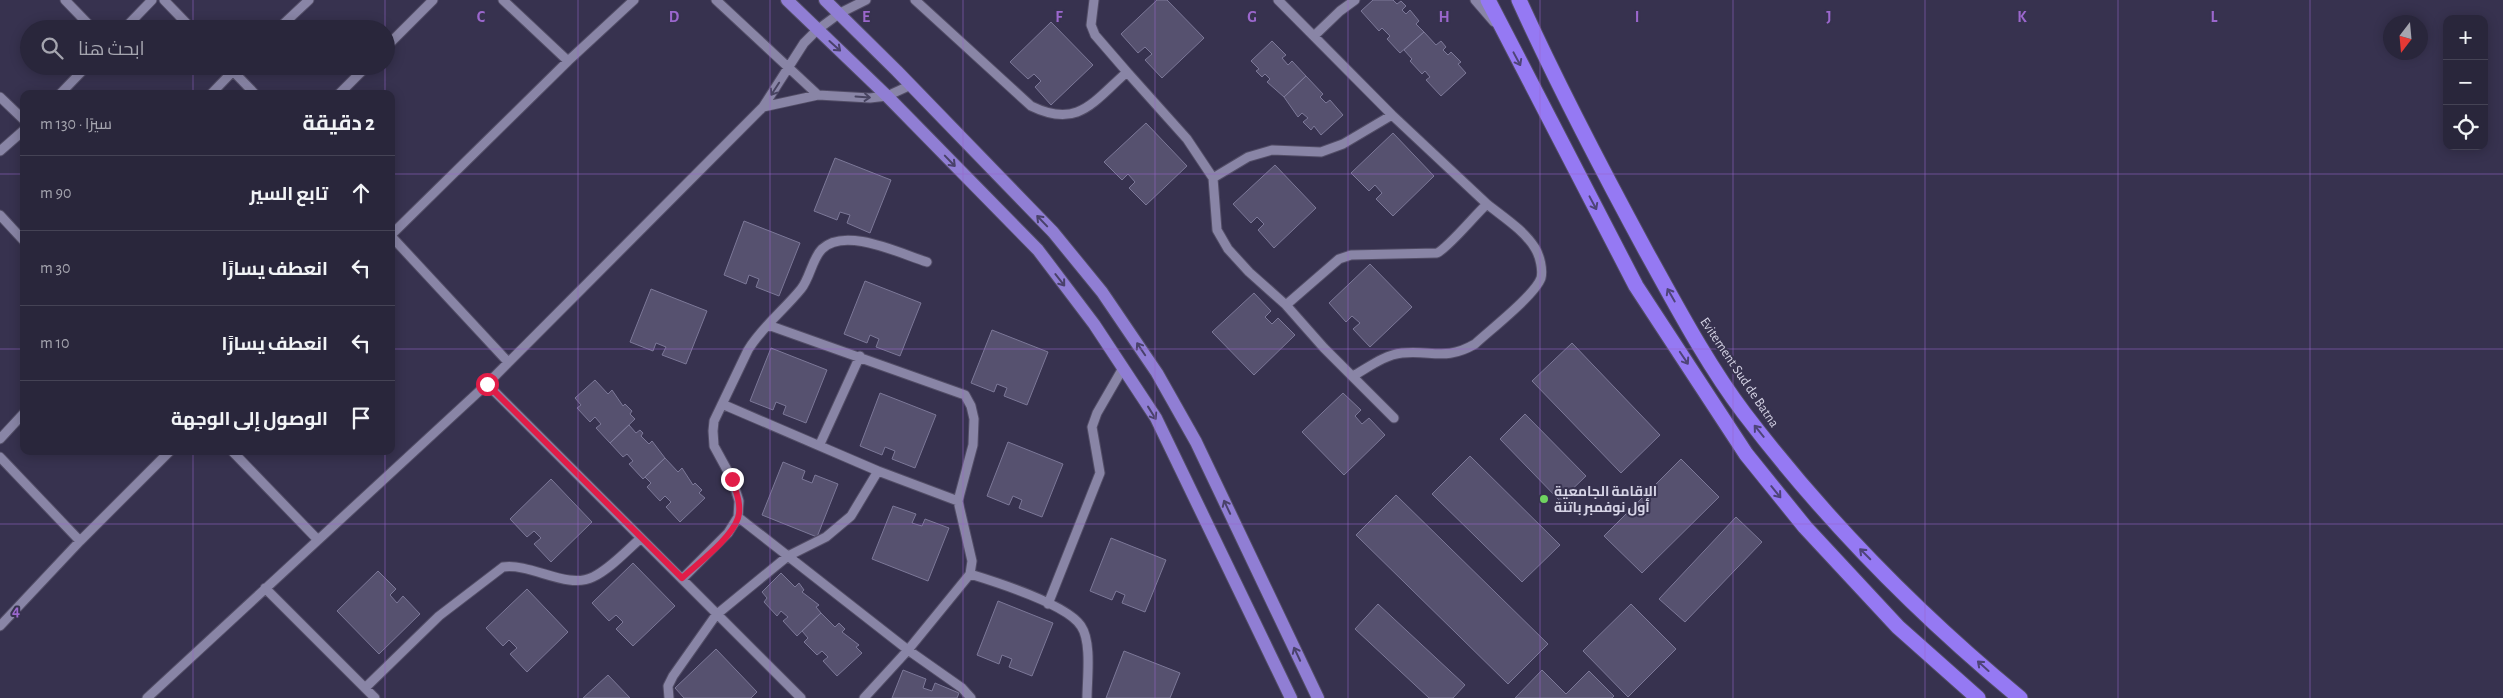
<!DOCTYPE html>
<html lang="ar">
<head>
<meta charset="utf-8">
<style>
  :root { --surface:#29263b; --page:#353246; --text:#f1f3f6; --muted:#a5a5af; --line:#454355 }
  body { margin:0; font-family:"Alegreya Sans",Cairo,sans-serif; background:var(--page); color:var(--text); direction:rtl }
  .controls { position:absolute; right:15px; top:15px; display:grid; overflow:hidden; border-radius:10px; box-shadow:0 2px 12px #0003 }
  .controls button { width:45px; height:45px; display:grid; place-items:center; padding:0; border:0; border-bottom:1px solid var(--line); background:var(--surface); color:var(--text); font:25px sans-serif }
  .compass { position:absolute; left:2383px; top:15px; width:45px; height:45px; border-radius:50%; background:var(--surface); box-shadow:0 2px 12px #0003; rotate:196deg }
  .stop { position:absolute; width:15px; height:15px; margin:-11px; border:4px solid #e11d48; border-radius:50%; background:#fff }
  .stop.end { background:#e11d48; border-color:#fff; box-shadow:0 1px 5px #0008 }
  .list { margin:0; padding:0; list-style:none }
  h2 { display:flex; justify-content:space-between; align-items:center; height:65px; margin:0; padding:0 20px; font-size:21px }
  h2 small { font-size:16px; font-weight:400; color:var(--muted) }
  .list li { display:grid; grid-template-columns:32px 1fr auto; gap:15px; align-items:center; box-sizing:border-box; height:75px; padding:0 20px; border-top:1px solid var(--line) }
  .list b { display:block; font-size:19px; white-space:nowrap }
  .list em { font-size:16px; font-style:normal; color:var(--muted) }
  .icon { flex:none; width:28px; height:28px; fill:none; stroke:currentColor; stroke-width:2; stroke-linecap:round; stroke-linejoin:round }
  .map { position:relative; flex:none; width:2503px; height:698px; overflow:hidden; direction:ltr }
  .search { position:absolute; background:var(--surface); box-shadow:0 2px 12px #0003; left:20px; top:20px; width:375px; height:55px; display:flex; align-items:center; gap:12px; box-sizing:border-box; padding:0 18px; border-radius:28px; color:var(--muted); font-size:19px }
  .panel { position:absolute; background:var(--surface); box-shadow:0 2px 12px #0003; left:20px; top:90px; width:375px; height:365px; border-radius:10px; direction:rtl }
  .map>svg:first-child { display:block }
  .building { fill:#56516f; stroke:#7c7898 }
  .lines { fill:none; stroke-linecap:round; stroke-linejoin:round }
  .minor-casing { stroke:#524d66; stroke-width:11 }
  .major-casing { stroke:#524d66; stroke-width:14 }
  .highway-casing { stroke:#524d66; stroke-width:17 }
  .minor { stroke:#8985a6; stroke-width:9 }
  .major { stroke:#907ed4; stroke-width:12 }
  .highway { stroke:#9579f3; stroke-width:15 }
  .oneway { stroke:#49416a }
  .oneway2 { stroke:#4e4478 }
  .oneway3 { stroke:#474360 }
  .route { stroke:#e11d48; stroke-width:6 }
  .grid { fill:none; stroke:#9b67cd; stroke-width:1; stroke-opacity:0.55 }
  .poi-dot { fill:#6fd360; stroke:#37324f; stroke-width:2 }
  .labels { text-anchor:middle; stroke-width:4; stroke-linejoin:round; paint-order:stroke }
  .street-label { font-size:14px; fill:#d6d4e6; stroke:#37324f }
  .poi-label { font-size:14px; font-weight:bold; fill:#d6d4e6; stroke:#37324f; text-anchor:start }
  .grid-label { font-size:16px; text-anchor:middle; font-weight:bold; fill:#9b67cd; stroke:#37324f; stroke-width:4; stroke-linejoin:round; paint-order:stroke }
</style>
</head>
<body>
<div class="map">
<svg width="2503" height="698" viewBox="0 0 2503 698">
  <rect width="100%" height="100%" fill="#37324f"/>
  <!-- building -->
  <path class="building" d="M1157,0H1167L1204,38L1162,78L1145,60L1152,54L1145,47L1138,53L1121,34Z
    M1373,0H1393L1397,4L1401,1L1406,6L1402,10L1406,14L1410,10L1419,21L1416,24L1424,32L1400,53L1387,39L1390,36L1382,28L1379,31L1361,11Z
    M1051,22L1093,65L1051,105L1035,87L1041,81L1034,74L1028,79L1010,62Z
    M1424,32L1436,45L1441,41L1446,47L1443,50L1448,55L1451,52L1461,62L1458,64L1466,73L1441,96L1426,80L1430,77L1425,71L1422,74L1410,61L1412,59L1404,50Z
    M1272,41L1286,55L1282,58L1288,65L1292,61L1306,76L1284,97L1267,82L1270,79L1265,74L1262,77L1256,71L1259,69L1251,61Z
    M1306,76L1323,94L1320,97L1326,103L1330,100L1343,115L1321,135L1314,126L1311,130L1303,122L1308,118L1302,113L1298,117L1284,97Z
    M1146,123L1187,166L1146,205L1129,188L1135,182L1128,174L1122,180L1104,162Z
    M1393,133L1434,176L1393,216L1376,199L1382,193L1375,185L1369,191L1351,173Z
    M835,158L891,180L870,233L847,223L850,215L840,212L837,220L814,211Z
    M1275,165L1316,208L1274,248L1258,230L1264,224L1257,217L1251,223L1233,204Z
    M744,221L800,243L779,296L756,287L759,279L749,275L746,284L724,275Z
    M1370,264L1412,307L1370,347L1353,329L1360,323L1352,316L1346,322L1329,303Z
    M865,281L921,303L900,356L876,347L879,339L870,335L867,343L844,334Z
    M651,289L707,311L686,364L662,355L666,347L656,343L653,351L630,342Z
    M1254,293L1271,311L1265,317L1272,324L1278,318L1295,335L1254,375L1212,332Z
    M992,330L1048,352L1027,405L1004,396L1007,388L997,384L994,392L971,383Z
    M1572,343L1660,435L1621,473L1532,381Z
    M771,348L827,370L806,423L783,414L786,406L776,402L773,410L750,401Z
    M595,380L608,394L612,390L623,406L625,404L632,411L630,414L635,419L610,443L596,428L601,424L595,417L590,422L577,408L581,405L575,398Z
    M880,393L936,415L915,468L892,459L895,451L885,447L882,455L860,446Z
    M1343,393L1361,410L1355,416L1362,424L1369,418L1385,435L1344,475L1302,432Z
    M1525,414L1586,476L1560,501L1500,439Z
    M629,425L636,433L640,430L643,433L641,436L649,444L652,441L665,458L643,479L629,464L633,461L627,454L623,457L610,443Z
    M1008,442L1063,464L1042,517L1019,508L1022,500L1013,496L1009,505L987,496Z
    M1470,456L1560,545L1522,582L1432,494Z
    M665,458L678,472L682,468L693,485L695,483L702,490L699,493L705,498L680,522L666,507L671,502L665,496L660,501L647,487L651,483L645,477Z
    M1681,459L1719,497L1642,573L1604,536Z
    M783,462L805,471L802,479L812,483L815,475L838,484L817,537L762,515Z
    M551,479L592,522L551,562L534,544L541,538L534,531L527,537L510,519Z
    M1396,495L1548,644L1508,684L1356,535Z
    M893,506L916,514L912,523L922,526L925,519L949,528L928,581L872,559Z
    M1736,517L1762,542L1685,622L1659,599Z
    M1111,538L1166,560L1145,612L1122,603L1125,595L1116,591L1112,600L1090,591Z
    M633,563L675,606L633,646L616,629L623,622L616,615L609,621L592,603Z
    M378,571L396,589L390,595L397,603L403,596L420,614L379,654L337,611Z
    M781,573L795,587L799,583L804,590L802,592L819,605L816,607L821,613L797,636L783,621L788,617L781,611L777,616L764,602L767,598L762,592Z
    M527,589L568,632L527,672L510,654L517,648L509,640L503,646L486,628Z
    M998,601L1053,623L1032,676L1009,667L1012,659L1002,655L999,664L977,655Z
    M1378,604L1465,685L1453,698H1429L1355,629Z
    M1631,604L1676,649L1628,697L1583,651Z
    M821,613L835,627L839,623L845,629L842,632L859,645L856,647L862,653L837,676L823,661L828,657L822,651L817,655L804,642L808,638L802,631Z
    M716,649L757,692L751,698H684L675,688Z
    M1124,651L1180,673L1170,698H1106Z
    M903,670L926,679L923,688L932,691L935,683L959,693L957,698H892Z
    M1542,670L1566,694L1589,671L1614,696L1612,698H1515Z
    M608,675L630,698H583Z"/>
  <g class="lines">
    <defs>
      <path id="minor" d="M65,0L93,29
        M164,0L192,29
        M503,0L568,61
        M716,0L818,95
        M915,0L1031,106C1078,129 1093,102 1127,72L1187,139L1213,178L1217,230L1228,249L1249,272L1286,305L1324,348L1394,418
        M1094,0L1091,25L1095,35L1127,72
        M1278,0L1392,115L1487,204C1474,216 1448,248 1437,253L1351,255L1339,259L1286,305
        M1475,0L1494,22
        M124,29L152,0
        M278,29L309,0
        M1314,36L1340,11L1355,0
        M386,47L433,0
        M228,66L255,94
        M60,94L87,66
        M211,94L238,66
        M339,94L367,66
        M0,97L24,120
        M763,107L818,95L870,98L887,96L911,85
        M0,151L24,130
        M1213,178L1248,157L1272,150L1321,152L1343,144L1392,115
        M0,215L24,241
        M391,235L568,61L634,0
        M391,236L508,362
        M768,325L965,395L971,406L974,419L973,445L958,501L972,561L970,574L908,650L864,698
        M1353,376C1369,367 1384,355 1402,353C1432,350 1446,361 1475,344C1490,330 1535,295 1541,278C1543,270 1540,256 1535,248C1524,230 1503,217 1487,204
        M487,384L801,698
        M722,404L878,471L958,501
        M0,439L24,413
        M820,444L860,356
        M232,451L318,540
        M0,457L80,541
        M738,517L908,650L962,688L971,698
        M970,574C996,582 1067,604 1081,626C1092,642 1087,679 1087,698
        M682,579L728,533L738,517L739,501L732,479L714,446L713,431L714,421L748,350C762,327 784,310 801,289C810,278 812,259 822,249C845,226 901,254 927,262
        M265,588L375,698
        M1048,604L1100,473L1092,427L1097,413L1123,368
        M0,626L80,541L170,451
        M365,688L439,616L503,567C532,563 567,590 593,577C610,569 626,551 641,538
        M147,698L487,384L763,107L804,43L817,30L840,13L866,0
        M669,698L668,686L673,676L716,615L788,556L826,537L851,516L878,471"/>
      <path id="major" d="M787,0L887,96L1038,250L1094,324L1156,418L1291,698
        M825,0L897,71L1053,232L1102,292L1157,373L1196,442L1318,698"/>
      <path id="highway" d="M1488,0L1636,286L1746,454L1805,527L1898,627L1978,698
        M1519,0C1558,86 1602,170 1647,253C1677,307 1707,364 1744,413C1824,518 1918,614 2020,698"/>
    </defs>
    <!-- minor casing -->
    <use href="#minor" class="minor-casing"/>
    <!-- major casing -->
    <use href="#major" class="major-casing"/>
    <!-- highway casing -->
    <use href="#highway" class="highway-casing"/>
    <!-- minor -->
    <use href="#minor" class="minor"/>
    <!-- major -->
    <use href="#major" class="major"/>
    <!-- highway -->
    <use href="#highway" class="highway"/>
  </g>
  <!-- one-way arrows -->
  <defs><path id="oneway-shaft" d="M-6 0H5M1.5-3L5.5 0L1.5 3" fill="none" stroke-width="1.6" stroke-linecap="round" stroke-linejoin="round" transform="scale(1.25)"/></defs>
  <g class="oneway">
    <use href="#oneway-shaft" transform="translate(835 46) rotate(42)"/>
    <use href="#oneway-shaft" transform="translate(950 161) rotate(46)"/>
    <use href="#oneway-shaft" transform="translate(1042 221) rotate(-134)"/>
    <use href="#oneway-shaft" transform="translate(1060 280) rotate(52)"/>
    <use href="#oneway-shaft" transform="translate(1141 349) rotate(-124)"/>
    <use href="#oneway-shaft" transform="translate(1152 413) rotate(58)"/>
    <use href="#oneway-shaft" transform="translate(1227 507) rotate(-115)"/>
    <use href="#oneway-shaft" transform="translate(1297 654) rotate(-115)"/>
  </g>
  <g class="oneway2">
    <use href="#oneway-shaft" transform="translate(1517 59) rotate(62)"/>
    <use href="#oneway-shaft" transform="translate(1593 203) rotate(62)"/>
    <use href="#oneway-shaft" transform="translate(1671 295) rotate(-120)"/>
    <use href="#oneway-shaft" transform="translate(1684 358) rotate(56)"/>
    <use href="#oneway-shaft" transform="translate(1759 431) rotate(-129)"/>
    <use href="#oneway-shaft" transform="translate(1776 492) rotate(51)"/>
    <use href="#oneway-shaft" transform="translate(1865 554) rotate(-135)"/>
    <use href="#oneway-shaft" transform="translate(1983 666) rotate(-138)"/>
  </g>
  <g class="oneway3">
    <use href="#oneway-shaft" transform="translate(775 89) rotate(123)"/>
    <use href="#oneway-shaft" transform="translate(863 97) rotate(4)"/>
  </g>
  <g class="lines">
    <!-- route -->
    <path class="route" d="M487,384L682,578C698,563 731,539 738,518C742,506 736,491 732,479"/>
  </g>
  <!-- grid -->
  <path class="grid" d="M193,0V29M385,0V29M578,0V698M770,0V698M963,0V698M1155,0V698M1348,0V698M1540,0V698M1733,0V698M1925,0V698M2118,0V698M2310,0V698M193,66V94M385,66V94M0,174H24M391,174H2503M0,349H24M391,349H2503M193,451V698M385,451V698M0,524H2503"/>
  <!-- markers -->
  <circle class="poi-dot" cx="1544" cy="499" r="5"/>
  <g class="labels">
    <!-- street labels -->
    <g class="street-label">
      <text transform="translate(1740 372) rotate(56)" y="5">Evitement Sud de Batna</text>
    </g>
    <!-- poi labels -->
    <g class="poi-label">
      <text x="1554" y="496">الإقامة الجامعية<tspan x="1554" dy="16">أول نوفمبر باتنة</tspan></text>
    </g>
  </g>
  <g class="grid-label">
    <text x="481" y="22">C</text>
    <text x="674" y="22">D</text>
    <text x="866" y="22">E</text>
    <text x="1059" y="22">F</text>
    <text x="1252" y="22">G</text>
    <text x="1444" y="22">H</text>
    <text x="1637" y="22">I</text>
    <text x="1829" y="22">J</text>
    <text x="2022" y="22">K</text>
    <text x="2214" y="22">L</text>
    <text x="16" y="616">4</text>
  </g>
</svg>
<div class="controls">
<button>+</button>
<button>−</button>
<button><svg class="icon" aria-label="locate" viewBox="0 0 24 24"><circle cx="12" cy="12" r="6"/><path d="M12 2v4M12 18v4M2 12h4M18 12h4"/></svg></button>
</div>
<svg class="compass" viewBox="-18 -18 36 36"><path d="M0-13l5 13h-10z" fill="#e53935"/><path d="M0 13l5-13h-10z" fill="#a5a5af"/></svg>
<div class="stop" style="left:487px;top:384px"></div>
<div class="stop end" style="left:732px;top:479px"></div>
<div class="search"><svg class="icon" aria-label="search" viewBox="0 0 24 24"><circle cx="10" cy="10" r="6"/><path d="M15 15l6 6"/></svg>ابحث هنا</div>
<section class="panel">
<h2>2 دقيقة<small>سيرًا · 130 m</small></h2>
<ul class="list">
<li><svg class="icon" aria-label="ahead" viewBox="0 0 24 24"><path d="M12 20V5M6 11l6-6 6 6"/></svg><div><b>تابع السير</b></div><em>90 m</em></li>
<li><svg class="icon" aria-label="left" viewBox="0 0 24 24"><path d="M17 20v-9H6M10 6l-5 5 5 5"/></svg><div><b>انعطف يسارًا</b></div><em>30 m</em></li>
<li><svg class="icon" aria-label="left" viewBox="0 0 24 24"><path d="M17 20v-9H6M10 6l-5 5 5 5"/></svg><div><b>انعطف يسارًا</b></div><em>10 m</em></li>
<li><svg class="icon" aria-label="arrive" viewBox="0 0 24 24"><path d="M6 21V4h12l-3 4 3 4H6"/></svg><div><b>الوصول إلى الوجهة</b></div></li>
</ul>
</section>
</div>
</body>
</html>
